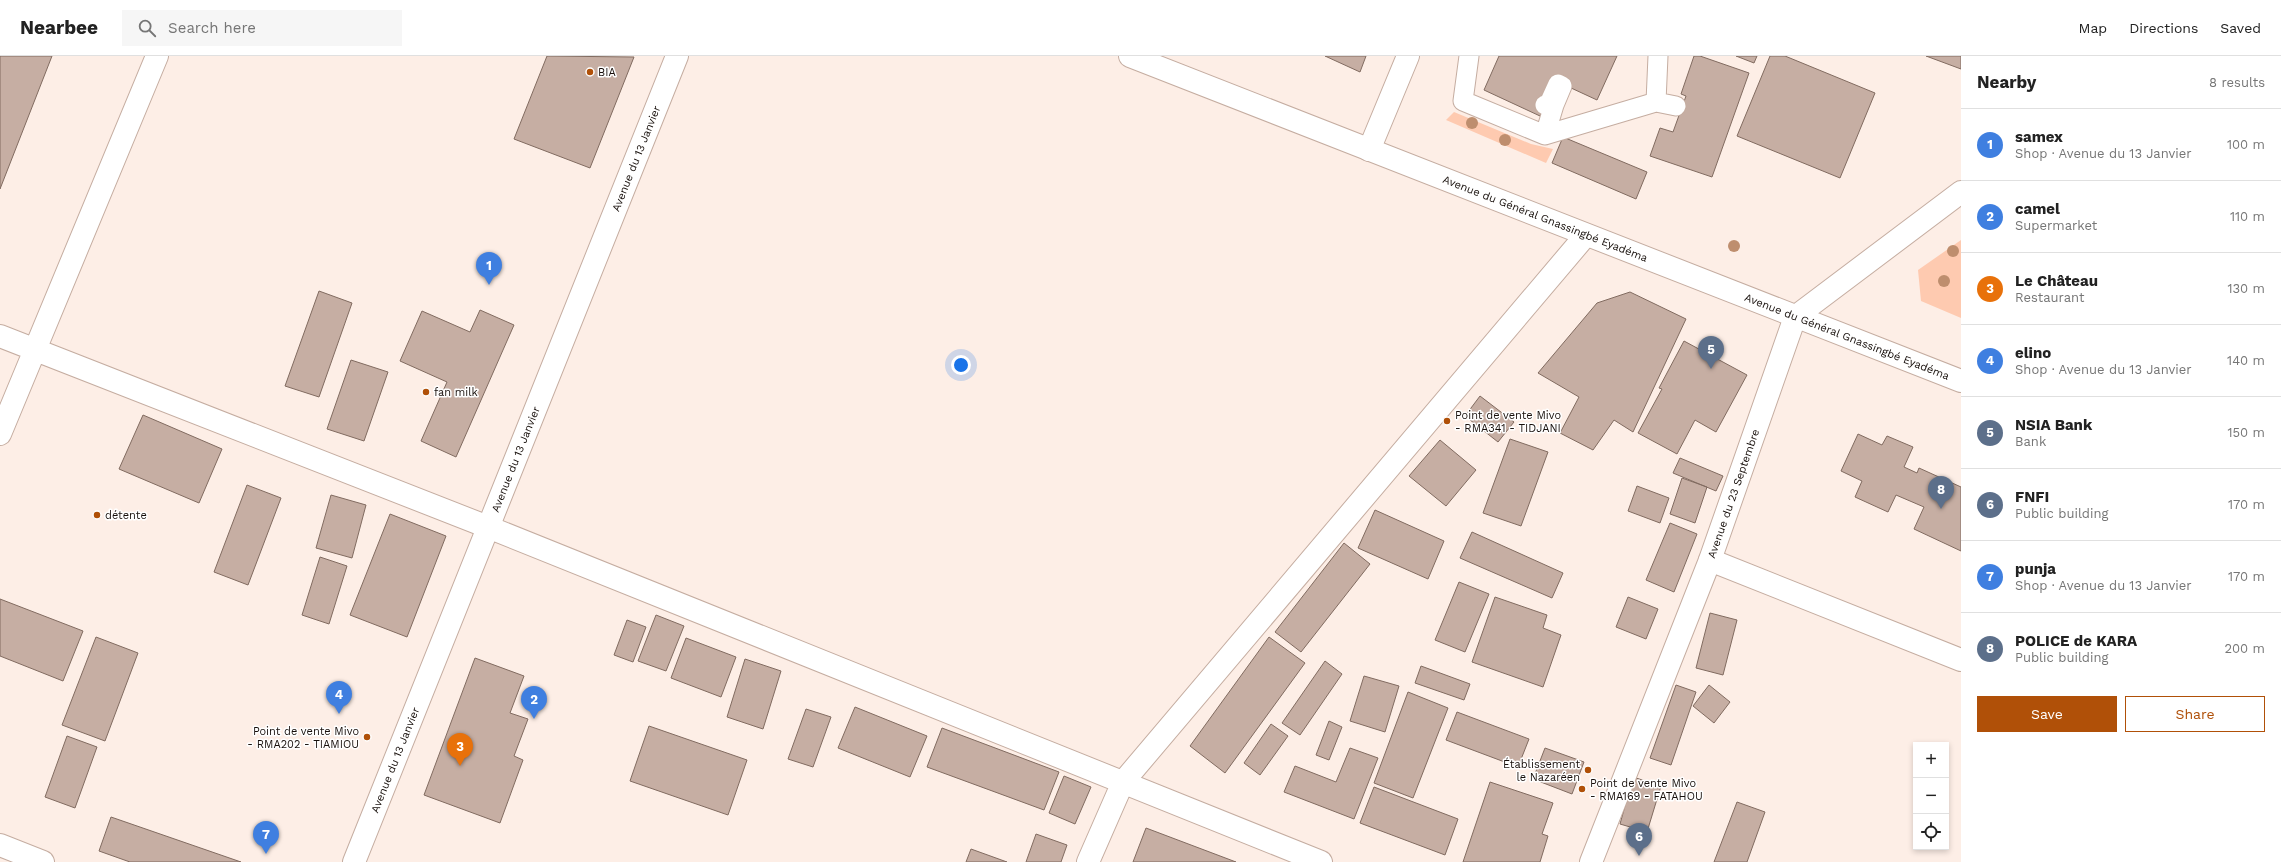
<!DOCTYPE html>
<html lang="en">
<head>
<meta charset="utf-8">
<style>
  :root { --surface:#fff; --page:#f6f6f6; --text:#222; --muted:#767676; --line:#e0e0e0; --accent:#b05008 }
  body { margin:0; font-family:"Work Sans",sans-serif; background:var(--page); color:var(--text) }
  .controls { position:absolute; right:12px; bottom:12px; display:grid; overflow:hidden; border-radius:0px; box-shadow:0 2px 6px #0003 }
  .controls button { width:36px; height:36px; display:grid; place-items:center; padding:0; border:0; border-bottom:1px solid var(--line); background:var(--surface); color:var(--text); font:20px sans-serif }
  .you { position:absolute; left:961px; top:309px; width:14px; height:14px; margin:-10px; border:3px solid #fff; border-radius:50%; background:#1a73e8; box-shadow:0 0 0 6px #1a73e833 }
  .badge { display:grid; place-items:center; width:26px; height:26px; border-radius:50%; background:var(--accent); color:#fff; font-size:13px; font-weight:700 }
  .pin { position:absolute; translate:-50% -33px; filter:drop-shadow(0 1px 2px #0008) }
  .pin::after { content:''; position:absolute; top:21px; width:14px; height:12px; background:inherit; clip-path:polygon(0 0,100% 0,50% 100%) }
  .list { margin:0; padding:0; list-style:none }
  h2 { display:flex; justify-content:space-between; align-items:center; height:52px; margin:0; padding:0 16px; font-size:17px }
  h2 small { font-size:13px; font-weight:400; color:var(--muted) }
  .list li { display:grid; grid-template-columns:26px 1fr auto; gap:12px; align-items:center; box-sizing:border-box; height:72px; padding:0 16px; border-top:1px solid var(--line) }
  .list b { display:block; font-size:15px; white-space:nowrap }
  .list p { margin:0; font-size:13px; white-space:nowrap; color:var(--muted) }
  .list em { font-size:13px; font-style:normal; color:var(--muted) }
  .actions { display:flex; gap:8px; padding:12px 16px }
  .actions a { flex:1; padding:9px 0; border:1px solid var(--accent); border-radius:0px; text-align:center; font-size:14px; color:var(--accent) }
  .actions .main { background:var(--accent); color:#fff }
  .icon { flex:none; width:22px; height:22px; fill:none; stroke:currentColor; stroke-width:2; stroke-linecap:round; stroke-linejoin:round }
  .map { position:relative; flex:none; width:1961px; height:806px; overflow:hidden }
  header { display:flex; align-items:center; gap:24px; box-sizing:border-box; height:56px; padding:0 20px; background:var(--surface); border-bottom:1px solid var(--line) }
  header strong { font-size:19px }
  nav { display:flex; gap:22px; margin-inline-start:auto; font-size:14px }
  .search { width:280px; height:36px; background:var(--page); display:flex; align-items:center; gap:10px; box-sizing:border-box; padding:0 14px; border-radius:0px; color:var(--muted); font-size:15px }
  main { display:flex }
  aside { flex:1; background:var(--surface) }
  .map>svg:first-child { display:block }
  .green { fill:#fecab0 }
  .building { fill:#c6aea3; stroke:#816b60 }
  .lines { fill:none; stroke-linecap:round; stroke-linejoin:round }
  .service-casing { stroke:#c5ada1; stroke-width:21 }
  .minor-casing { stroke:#c5ada1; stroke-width:24 }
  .secondary-casing { stroke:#c5ada1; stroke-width:24 }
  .service { stroke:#fff; stroke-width:19 }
  .minor { stroke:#fff; stroke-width:22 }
  .secondary { stroke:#fff; stroke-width:22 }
  .tree { fill:#be8e6e }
  .poi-dot { fill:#b05008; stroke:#fff; stroke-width:1.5 }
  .labels { text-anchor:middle; stroke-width:3; stroke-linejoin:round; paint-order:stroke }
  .poi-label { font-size:11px; fill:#170f0b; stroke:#fff; text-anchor:start }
  .street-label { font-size:11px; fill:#170f0b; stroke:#fff }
</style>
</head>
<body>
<header>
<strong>Nearbee</strong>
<div class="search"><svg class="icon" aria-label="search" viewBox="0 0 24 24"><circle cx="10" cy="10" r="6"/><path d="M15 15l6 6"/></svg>Search here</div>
<nav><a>Map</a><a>Directions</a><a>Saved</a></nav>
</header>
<main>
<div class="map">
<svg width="1961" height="806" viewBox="0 0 1961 806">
  <rect width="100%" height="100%" fill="#fdeee6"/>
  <!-- green -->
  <path class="green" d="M1454,56L1531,88L1553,93L1546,107L1446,64Z
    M1961,184V262L1921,245L1918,214Z"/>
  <!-- building -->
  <path class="building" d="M0,0H52L0,133Z
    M547,0L634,1L590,112L514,83Z
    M1325,0H1366L1360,16Z
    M1499,0H1617L1597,44L1556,25L1540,60L1484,34Z
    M1694,0H1700L1749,17L1712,121L1650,100L1660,72L1673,76L1686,40L1681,38Z
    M1736,0H1757L1754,7Z
    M1770,0H1785L1875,37L1840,122L1737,80Z
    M1926,0H1961V13Z
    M1563,81L1647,116L1636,143L1552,107Z
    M319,235L352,247L319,341L285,330Z
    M1630,236L1686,263L1633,376L1614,364L1593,394L1560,377L1579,341L1538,317L1597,247Z
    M480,254L514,269L456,401L421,385L447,326L400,305L422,255L470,276Z
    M1684,285L1747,319L1716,376L1695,364L1677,398L1638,377L1662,333L1659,332Z
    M351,304L388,316L364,385L327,373Z
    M1480,340L1514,366L1498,386L1465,360Z
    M143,359L222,393L199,447L119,413Z
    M1858,378L1882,389L1887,380L1913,391L1904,411L1917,417L1919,412L1961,431V495L1914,473L1924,451L1896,439L1888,456L1855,441L1862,425L1841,415Z
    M1510,383L1548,396L1521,470L1483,457Z
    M1440,384L1476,414L1446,450L1409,420Z
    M1680,402L1723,420L1716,435L1673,417Z
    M1682,422L1707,431L1695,467L1670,458Z
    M247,429L281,442L248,529L214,516Z
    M1637,430L1669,442L1660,467L1628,455Z
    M331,439L366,449L352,502L316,492Z
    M1375,454L1444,485L1428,523L1358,492Z
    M390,458L446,480L407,581L350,559Z
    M1670,467L1697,478L1674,536L1646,524Z
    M1472,476L1563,517L1552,542L1460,502Z
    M1344,487L1370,508L1301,596L1275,576Z
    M320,501L347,510L329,568L302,559Z
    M1459,526L1489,538L1465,596L1435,584Z
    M1495,541L1547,559L1543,572L1561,579L1543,631L1472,606Z
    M1628,541L1658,553L1646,583L1616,571Z
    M0,543L83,575L63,625L0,600Z
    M1710,557L1737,564L1723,619L1696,612Z
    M656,559L684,570L666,615L638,605Z
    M627,564L646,571L633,606L614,599Z
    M96,581L138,597L105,685L62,669Z
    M1269,581L1305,607L1225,717L1190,690Z
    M686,582L736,601L721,641L671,622Z
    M475,602L524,620L510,657L528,663L514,700L523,704L500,767L424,739Z
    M745,603L781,615L763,673L727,661Z
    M1325,605L1342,618L1300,679L1282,667Z
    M1421,610L1470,628L1464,644L1415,627Z
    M1364,620L1399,630L1385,676L1350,665Z
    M1676,629L1696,636L1671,709L1650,702Z
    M1709,629L1730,646L1714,667L1693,650Z
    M1408,636L1448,652L1413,742L1374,727Z
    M855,651L927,680L910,721L838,692Z
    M806,653L831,661L813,711L788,703Z
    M1457,656L1529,683L1518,711L1446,684Z
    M1329,665L1342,671L1329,704L1316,699Z
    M1271,668L1288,680L1260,719L1244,707Z
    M649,670L747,704L728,759L630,725Z
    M942,672L1059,716L1044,754L927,711Z
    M67,680L97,691L75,752L45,741Z
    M1350,692L1378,702L1354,763L1284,736L1295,710L1336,726Z
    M1545,692L1584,706L1572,738L1533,723Z
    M1064,720L1091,731L1075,768L1049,757Z
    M1633,721L1661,730L1647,776L1620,768Z
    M1490,726L1553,747L1542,778L1548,780L1540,806H1463Z
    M1374,731L1458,763L1445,799L1360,767Z
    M1737,746L1765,756L1747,806H1714Z
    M111,761L241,806H130L99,795Z
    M1146,772L1236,806H1133Z
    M1036,778L1067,789L1061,806H1026Z
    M971,793L1007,806H966Z"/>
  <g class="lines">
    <defs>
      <path id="service" d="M1469,0L1463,45L1545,79L1656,46L1658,0
        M1656,46L1676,50
        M1545,79L1554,49L1562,30L1558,28L1548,50L1545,49"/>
      <path id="minor" d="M1369,94L1408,0
        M1795,261L1961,136
        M0,280L488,471L1321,806
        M0,378L157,0
        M1710,504L1961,604
        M0,789L43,806
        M1088,806L1123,726L1586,179"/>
      <g id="secondary">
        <path id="s1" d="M1130,0L1961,325"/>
        <path id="s2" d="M354,806L677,0"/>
        <path id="s3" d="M1591,806L1710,504L1795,261"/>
      </g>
    </defs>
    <!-- service casing -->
    <use href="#service" class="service-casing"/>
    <!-- minor casing -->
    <use href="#minor" class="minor-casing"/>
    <!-- secondary casing -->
    <use href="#secondary" class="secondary-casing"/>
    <!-- service -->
    <use href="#service" class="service"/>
    <!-- minor -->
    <use href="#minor" class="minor"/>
    <!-- secondary -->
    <use href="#secondary" class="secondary"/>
  </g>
  <!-- trees -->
  <g class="tree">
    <circle cx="1472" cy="67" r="6"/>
    <circle cx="1505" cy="84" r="6"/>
    <circle cx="1734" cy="190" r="6"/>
    <circle cx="1953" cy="195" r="6"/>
    <circle cx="1944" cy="225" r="6"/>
  </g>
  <!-- markers -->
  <g class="poi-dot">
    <circle cx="590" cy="16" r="4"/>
    <circle cx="426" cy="336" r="4"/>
    <circle cx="1447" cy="365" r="4"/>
    <circle cx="97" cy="459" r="4"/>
    <circle cx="367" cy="681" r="4"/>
    <circle cx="1588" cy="714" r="4"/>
    <circle cx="1582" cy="733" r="4"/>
  </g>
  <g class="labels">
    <!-- poi labels -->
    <g class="poi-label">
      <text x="598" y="20">BIA</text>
      <text x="434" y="340">fan milk</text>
      <text x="1455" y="363">Point de vente Mivo<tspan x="1455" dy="13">- RMA341 - TIDJANI</tspan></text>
      <text x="105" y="463">détente</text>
      <text x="359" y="679" text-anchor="end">Point de vente Mivo<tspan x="359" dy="13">- RMA202 - TIAMIOU</tspan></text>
      <text x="1580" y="712" text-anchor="end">Établissement<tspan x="1580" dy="13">le Nazaréen</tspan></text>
      <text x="1590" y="731">Point de vente Mivo<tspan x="1590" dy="13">- RMA169 - FATAHOU</tspan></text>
    </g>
    <!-- street labels -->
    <g class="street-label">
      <text dy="4" stroke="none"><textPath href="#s2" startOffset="758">Avenue du 13 Janvier</textPath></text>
      <text dy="4" stroke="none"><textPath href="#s1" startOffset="446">Avenue du Général Gnassingbé Eyadéma</textPath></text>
      <text dy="4" stroke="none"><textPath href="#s1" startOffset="770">Avenue du Général Gnassingbé Eyadéma</textPath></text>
      <text dy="4" stroke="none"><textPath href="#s2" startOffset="434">Avenue du 13 Janvier</textPath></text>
      <text dy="4" stroke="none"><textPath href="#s3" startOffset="395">Avenue du 23 Septembre</textPath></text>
      <text dy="4" stroke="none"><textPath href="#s2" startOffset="110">Avenue du 13 Janvier</textPath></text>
    </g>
  </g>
</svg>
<div class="controls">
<button>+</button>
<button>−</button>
<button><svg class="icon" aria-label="locate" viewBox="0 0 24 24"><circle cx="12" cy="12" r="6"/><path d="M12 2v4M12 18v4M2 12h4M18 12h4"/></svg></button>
</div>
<div class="you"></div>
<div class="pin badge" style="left:489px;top:229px;background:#3f7fe0">1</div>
<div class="pin badge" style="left:534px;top:663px;background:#3f7fe0">2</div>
<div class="pin badge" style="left:460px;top:710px;background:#e8710a">3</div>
<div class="pin badge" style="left:339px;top:658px;background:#3f7fe0">4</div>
<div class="pin badge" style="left:1711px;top:313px;background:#5c6f8a">5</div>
<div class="pin badge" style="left:1639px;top:800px;background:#5c6f8a">6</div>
<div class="pin badge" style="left:266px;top:798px;background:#3f7fe0">7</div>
<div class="pin badge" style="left:1941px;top:453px;background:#5c6f8a">8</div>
</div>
<aside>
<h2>Nearby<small>8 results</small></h2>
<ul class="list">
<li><span class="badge" style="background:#3f7fe0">1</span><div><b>samex</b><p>Shop · Avenue du 13 Janvier</p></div><em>100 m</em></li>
<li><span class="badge" style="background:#3f7fe0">2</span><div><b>camel</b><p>Supermarket</p></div><em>110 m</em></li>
<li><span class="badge" style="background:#e8710a">3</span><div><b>Le Château</b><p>Restaurant</p></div><em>130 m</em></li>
<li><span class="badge" style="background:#3f7fe0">4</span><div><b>elino</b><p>Shop · Avenue du 13 Janvier</p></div><em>140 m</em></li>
<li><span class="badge" style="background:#5c6f8a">5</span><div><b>NSIA Bank</b><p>Bank</p></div><em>150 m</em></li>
<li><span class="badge" style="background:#5c6f8a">6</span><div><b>FNFI</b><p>Public building</p></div><em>170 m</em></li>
<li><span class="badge" style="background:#3f7fe0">7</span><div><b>punja</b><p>Shop · Avenue du 13 Janvier</p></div><em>170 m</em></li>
<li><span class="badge" style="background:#5c6f8a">8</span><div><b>POLICE de KARA</b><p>Public building</p></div><em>200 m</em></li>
</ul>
<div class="actions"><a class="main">Save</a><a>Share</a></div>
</aside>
</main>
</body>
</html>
